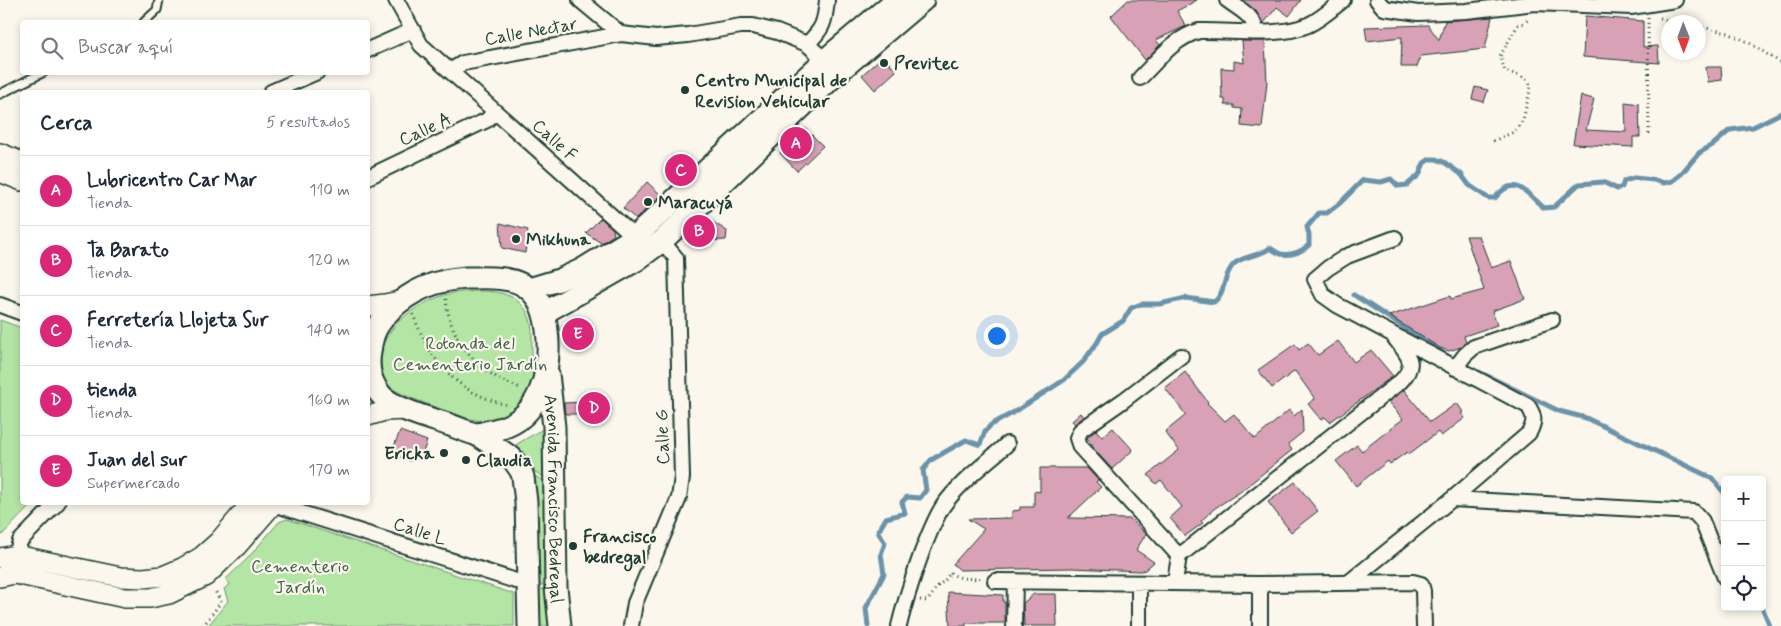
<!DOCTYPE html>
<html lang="es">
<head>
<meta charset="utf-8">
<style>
  :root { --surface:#fff; --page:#f2f2f3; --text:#1f2937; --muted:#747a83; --line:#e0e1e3; --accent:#db2777 }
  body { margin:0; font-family:Mynerve,sans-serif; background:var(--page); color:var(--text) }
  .controls { position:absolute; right:15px; bottom:15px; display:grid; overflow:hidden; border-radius:5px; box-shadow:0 2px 8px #0003 }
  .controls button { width:45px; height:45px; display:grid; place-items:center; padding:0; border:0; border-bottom:1px solid var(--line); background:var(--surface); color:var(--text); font:25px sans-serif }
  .compass { position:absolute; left:1661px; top:15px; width:45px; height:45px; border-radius:50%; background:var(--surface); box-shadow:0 2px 8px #0003; rotate:179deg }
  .you { position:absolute; left:996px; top:335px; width:18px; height:18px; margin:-12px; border:4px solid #fff; border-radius:50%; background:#1a73e8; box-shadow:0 0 0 8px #1a73e833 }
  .badge { display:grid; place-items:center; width:32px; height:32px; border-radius:50%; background:var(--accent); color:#fff; font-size:16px; font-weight:700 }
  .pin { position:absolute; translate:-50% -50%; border:2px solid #fff; box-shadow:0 1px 5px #0006 }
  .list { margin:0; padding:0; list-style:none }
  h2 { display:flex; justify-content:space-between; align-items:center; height:65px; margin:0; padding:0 20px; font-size:21px }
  h2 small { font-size:16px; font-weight:400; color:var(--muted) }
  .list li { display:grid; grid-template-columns:32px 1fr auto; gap:15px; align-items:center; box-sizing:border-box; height:70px; padding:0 20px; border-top:1px solid var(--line) }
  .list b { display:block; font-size:19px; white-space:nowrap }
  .list p { margin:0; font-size:16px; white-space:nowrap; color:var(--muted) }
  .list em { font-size:16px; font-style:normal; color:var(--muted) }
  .icon { flex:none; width:28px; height:28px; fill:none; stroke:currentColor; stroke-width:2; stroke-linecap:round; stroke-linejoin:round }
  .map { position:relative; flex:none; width:1781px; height:626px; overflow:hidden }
  .search { position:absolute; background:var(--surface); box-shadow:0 2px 8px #0003; left:20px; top:20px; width:350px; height:55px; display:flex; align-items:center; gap:12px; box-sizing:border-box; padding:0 18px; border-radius:5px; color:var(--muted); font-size:19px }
  .panel { position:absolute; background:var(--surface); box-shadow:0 2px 8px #0003; left:20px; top:90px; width:350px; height:415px; border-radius:5px }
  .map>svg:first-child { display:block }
  .green { fill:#b3e5a5; stroke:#69916c }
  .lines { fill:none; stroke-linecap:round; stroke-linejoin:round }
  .stream { stroke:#6b93aa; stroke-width:5 }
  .building { fill:#d8a1b6; stroke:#1f3d34 }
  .service-casing { stroke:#1f3d34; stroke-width:11 }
  .minor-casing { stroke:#1f3d34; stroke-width:18 }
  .secondary-casing { stroke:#1f3d34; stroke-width:22 }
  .primary-casing { stroke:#1f3d34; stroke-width:25 }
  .path { stroke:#1f3d34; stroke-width:3; stroke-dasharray:1 4; stroke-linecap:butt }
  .service { stroke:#fbf7ec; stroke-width:7 }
  .minor { stroke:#fbf7ec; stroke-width:14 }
  .secondary { stroke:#fbf7ec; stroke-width:19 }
  .primary { stroke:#fbf7ec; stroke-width:21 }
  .poi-dot { fill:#1f3d34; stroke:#fbf7ec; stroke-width:2 }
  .labels { text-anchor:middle; stroke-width:4.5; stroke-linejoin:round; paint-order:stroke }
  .street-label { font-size:18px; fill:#1f3d34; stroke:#fbf7ec }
  .poi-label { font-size:18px; font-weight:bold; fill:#1f3d34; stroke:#fbf7ec; text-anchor:start }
  .park-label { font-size:18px; fill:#3d5f4b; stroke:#fbf7ec }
</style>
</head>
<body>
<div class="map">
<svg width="1781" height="626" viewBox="0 0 1781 626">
  <rect width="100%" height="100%" fill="#fbf7ec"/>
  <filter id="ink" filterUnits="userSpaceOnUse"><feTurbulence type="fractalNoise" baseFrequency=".02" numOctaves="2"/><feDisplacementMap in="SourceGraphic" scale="10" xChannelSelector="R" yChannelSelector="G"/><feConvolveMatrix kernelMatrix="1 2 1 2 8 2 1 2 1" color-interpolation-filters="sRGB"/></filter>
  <g filter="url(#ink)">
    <!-- green -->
    <path class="green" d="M477,291C493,291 508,292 520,303C534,315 532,334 532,350C532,360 534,372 532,381C525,412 497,427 467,418C451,412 399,396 389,386C382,378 381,368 381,357C382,328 414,306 439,297C451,292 464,292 477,291Z
      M0,320L22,328V502L33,503L0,537Z
      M541,430H545L547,479L535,472L531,462L515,447L517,444Z
      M535,476L548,484L549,585H537Z
      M287,519L514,594V626H208L228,601L224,589L230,584L226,579L247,559L279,522Z
      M537,589H549L552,626H540Z"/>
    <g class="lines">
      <!-- stream -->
      <path class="stream" d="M1354,295L1451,358
        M1479,372L1559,411L1586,418L1712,478L1725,494
        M1762,607L1770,626
        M868,626L866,608L884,574L881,554L885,543L878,532L886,518L905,513L902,502L907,497L920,498L926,490L923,470L931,460L966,440L980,445L985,431L991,425L1016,411L1064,380L1083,362L1097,343L1102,334L1123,321L1131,308L1141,304H1160L1186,298L1214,302C1226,293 1223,274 1234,264C1244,255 1259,257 1270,248C1274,250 1277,253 1281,254C1292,256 1301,252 1309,245V235L1307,227L1319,213H1327L1340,203L1363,180L1381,182L1391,179L1398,186L1407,185L1419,175L1424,163L1430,159H1436L1444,162L1461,174L1469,185L1488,198H1495C1514,173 1527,193 1544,208L1554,207L1579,184L1603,182L1617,189L1622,187L1624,181L1634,178L1654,180L1664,183L1672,181L1681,174L1699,153L1714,144L1730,130L1753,127L1781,113"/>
    </g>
    <!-- building -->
    <path class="building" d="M1128,0H1197L1177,11L1186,26L1156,40L1160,45L1145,60L1111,16Z
      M1242,0H1301L1289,16L1277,7L1263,24L1256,11Z
      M1585,16L1643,21V47L1658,46L1659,63L1583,57Z
      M1492,17L1485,49L1421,56L1417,67H1401L1402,37L1367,41L1365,27L1428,25L1439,40L1445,21Z
      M1242,41H1265L1267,82L1262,128L1241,126L1242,109L1234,108V105H1225V99H1222L1221,68L1234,69V61L1244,63Z
      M883,56L896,71L875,90L862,75Z
      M1706,67H1721L1722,80L1708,82Z
      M1475,87L1488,90L1484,102L1472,99Z
      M1581,96L1594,99L1586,130L1626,132L1625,102L1639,104L1640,137H1633V147L1573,144Z
      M805,128L823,146L797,171L780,153Z
      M676,158L691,168L679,179L665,168Z
      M647,182L661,195L636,219L623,208Z
      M705,217L727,231L726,240L702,241L694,227Z
      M601,218L613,229L614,235L601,243L586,233Z
      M500,223L528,230L525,253L502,248Z
      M1466,236H1479L1491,268L1511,261L1525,299L1492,311L1497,325L1464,336L1466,343L1461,347L1449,351L1440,348L1389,316L1450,296L1451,299L1484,290Z
      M1338,341L1354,362L1371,350L1393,376L1330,422L1325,417L1321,420L1308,404L1315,399L1295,371L1272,388L1258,370L1295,344L1299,350L1308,343L1318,355Z
      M1185,372L1208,402L1207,403L1225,421L1234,414L1255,439L1289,410L1294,416L1302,409L1303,432L1288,444L1292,450L1240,492L1215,508L1201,521L1203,523L1185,536L1170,518L1182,507L1161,480L1156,484L1148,475L1179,450L1165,432L1186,415L1165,388Z
      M1404,390L1430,422L1457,403L1463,412L1461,413L1465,418L1441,436L1438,432L1409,454L1407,452L1390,464L1388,461L1356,486L1336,461L1357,445L1362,451L1403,419L1388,402Z
      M605,401V414H565L564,403Z
      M1081,413L1084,417L1075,424L1072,421Z
      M1113,428L1133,450L1112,469L1092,447L1093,446L1087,438L1096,430L1102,437Z
      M400,431L427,441L421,458L410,461L391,454Z
      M1040,468H1087L1098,480L1096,482L1101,487L1068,518L1131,519L1146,534L1136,550L1154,562L1145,570L1140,571L1072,568L960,570L953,564L984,529L968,519L1012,518V511L1020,510V507H1034V491L1040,492Z
      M1295,482L1318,511L1291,532L1268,502Z
      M948,592L1003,595V602H1005V623H966V626H950Z
      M1034,594H1056L1057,626H1024L1023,603Z"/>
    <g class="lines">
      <defs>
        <path id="service" d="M144,22L157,10L159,0
          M0,94L44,72"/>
        <path id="minor" d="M396,0L421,45L635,237
          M580,0L621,34
          M1227,0C1239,9 1255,16 1256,32
          M1377,0L1384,8L1418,13L1466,11L1535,3L1631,7L1675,0
          M807,44C823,29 825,22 827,0
          M368,50L413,30
          M450,71L463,63L621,34L656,38L688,35L741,26H753L777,32L807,44L825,60
          M1140,78C1159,59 1174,38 1199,31C1232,30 1278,38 1308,25C1321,19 1332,9 1343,0
          M271,92L317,72
          M368,177L487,120L495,112
          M0,305L22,313
          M1455,368L1465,355L1474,347L1552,320
          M1452,499L1694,512L1702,521L1725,578
          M273,504L516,581H528
          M16,555L20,541L58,502
          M1179,556L1080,447L1077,438L1081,430L1124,400L1181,356
          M995,581L1260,584L1413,582L1421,584L1423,591L1424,626
          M1175,582L1179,556L1401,381C1419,362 1406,354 1394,337
          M1139,583V626
          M1348,583L1452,499L1529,433C1535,422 1535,416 1528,406L1337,305L1323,295L1315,279L1328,268L1347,256L1395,238
          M631,626L635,603L679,498L682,477L676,258L662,241
          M899,626C905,601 913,577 922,552C928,537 934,520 943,506C960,482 985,464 1007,444
          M1014,626L1015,581
          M1260,626V584"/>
        <path id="secondary" d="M0,153L22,162
          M0,172L22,181
          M368,306L385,304L404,300
          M368,416L385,411L405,410
          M0,558L16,555L120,577L143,578L163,576L182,568L201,557L219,541L252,502
          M0,577L15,574L125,598H150L169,594L206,576L237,546L275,502"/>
        <g id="primary">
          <path d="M467,278C485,278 507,276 523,285C539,294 545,313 547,330C552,371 540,421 494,430C488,431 481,434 475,434C467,432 458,428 450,425C432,419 393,409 381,395C371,383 367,368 370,352C371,343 373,332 379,324C392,304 418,287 441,282C449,279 459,279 467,278Z"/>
          <path d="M529,289L559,280L583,269L635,237L825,60L896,0"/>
          <path d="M544,313L635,261L662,241L837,73L923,0"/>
          <path id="s1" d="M548,374L554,427L556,587L560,626"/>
          <path d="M476,434L512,458L521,471L523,477L526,502L529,626"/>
        </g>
      </defs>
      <!-- service casing -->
      <use href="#service" class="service-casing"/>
      <!-- minor casing -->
      <use href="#minor" class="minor-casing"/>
      <!-- secondary casing -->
      <use href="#secondary" class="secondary-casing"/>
      <!-- primary casing -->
      <use href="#primary" class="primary-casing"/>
      <!-- path -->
      <path class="path" d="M1648,18L1649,135
        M1660,18L1673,22
        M1698,26L1728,33L1748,42L1781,63
        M1493,141L1514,132L1523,120L1531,86C1527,76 1514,74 1505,71L1500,56L1518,25L1524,23L1529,19
        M446,299C449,341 481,376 521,388
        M413,314C431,363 456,392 507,405
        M920,600L927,601C933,595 933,592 937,587C943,581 946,581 950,572C958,580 971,578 982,579
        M203,626L221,602L214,589"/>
      <!-- service -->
      <use href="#service" class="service"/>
      <!-- minor -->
      <use href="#minor" class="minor"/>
      <!-- secondary -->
      <use href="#secondary" class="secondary"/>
      <!-- primary -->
      <use href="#primary" class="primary"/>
    </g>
  </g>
  <!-- markers -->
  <g class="poi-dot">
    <circle cx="884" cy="63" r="5"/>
    <circle cx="685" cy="90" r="5"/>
    <circle cx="648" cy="202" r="5"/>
    <circle cx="516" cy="239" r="5"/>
    <circle cx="444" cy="453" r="5"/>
    <circle cx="466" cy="460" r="5"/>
    <circle cx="573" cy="546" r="5"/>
  </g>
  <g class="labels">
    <!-- street labels -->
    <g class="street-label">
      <text transform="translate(531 31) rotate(-10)" y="6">Calle Nectar</text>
      <text transform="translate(425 129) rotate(-25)" y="6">Calle A</text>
      <text transform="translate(555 140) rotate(42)" y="6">Calle F</text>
      <text transform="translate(662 437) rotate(-92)" y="6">Calle G</text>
      <text dy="6" stroke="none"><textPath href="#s1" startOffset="125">Avenida Francisco Bedregal</textPath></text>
      <text transform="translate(420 531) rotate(18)" y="6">Calle L</text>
    </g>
    <!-- poi labels -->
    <g class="poi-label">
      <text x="894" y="69">Previtec</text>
      <text x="695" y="86">Centro Municipal de<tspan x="695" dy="21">Revision Vehicular</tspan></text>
      <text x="658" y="208">Maracuyá</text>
      <text x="526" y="245">Mikhuna</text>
      <text x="434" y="459" text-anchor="end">Ericka</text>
      <text x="476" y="466">Claudia</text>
      <text x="583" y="542">Francisco<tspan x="583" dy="21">bedregal</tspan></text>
    </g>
    <!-- park labels -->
    <g class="park-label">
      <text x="470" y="349">Rotonda del<tspan x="470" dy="21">Cementerio Jardín</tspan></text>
      <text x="300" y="572">Cementerio<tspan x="300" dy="21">Jardín</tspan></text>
    </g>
  </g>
</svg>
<div class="controls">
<button>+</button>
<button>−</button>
<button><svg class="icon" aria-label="locate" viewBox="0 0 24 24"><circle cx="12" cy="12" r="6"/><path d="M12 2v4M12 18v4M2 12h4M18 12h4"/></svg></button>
</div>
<svg class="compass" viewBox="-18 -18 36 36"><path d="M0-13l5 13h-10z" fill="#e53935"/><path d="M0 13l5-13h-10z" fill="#747a83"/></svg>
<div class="you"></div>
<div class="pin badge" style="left:796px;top:143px">A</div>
<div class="pin badge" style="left:699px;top:231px">B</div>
<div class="pin badge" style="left:681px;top:170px">C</div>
<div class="pin badge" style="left:594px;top:408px">D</div>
<div class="pin badge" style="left:578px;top:334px">E</div>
<div class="search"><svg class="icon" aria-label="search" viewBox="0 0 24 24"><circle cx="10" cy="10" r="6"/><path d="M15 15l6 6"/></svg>Buscar aquí</div>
<section class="panel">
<h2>Cerca<small>5 resultados</small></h2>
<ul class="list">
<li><span class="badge">A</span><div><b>Lubricentro Car Mar</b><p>Tienda</p></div><em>110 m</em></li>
<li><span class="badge">B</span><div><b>Ta Barato</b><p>Tienda</p></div><em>120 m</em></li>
<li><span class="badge">C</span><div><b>Ferretería Llojeta Sur</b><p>Tienda</p></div><em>140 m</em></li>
<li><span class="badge">D</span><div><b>tienda</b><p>Tienda</p></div><em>160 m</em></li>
<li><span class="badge">E</span><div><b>Juan del sur</b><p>Supermercado</p></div><em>170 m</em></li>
</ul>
</section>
</div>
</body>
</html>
